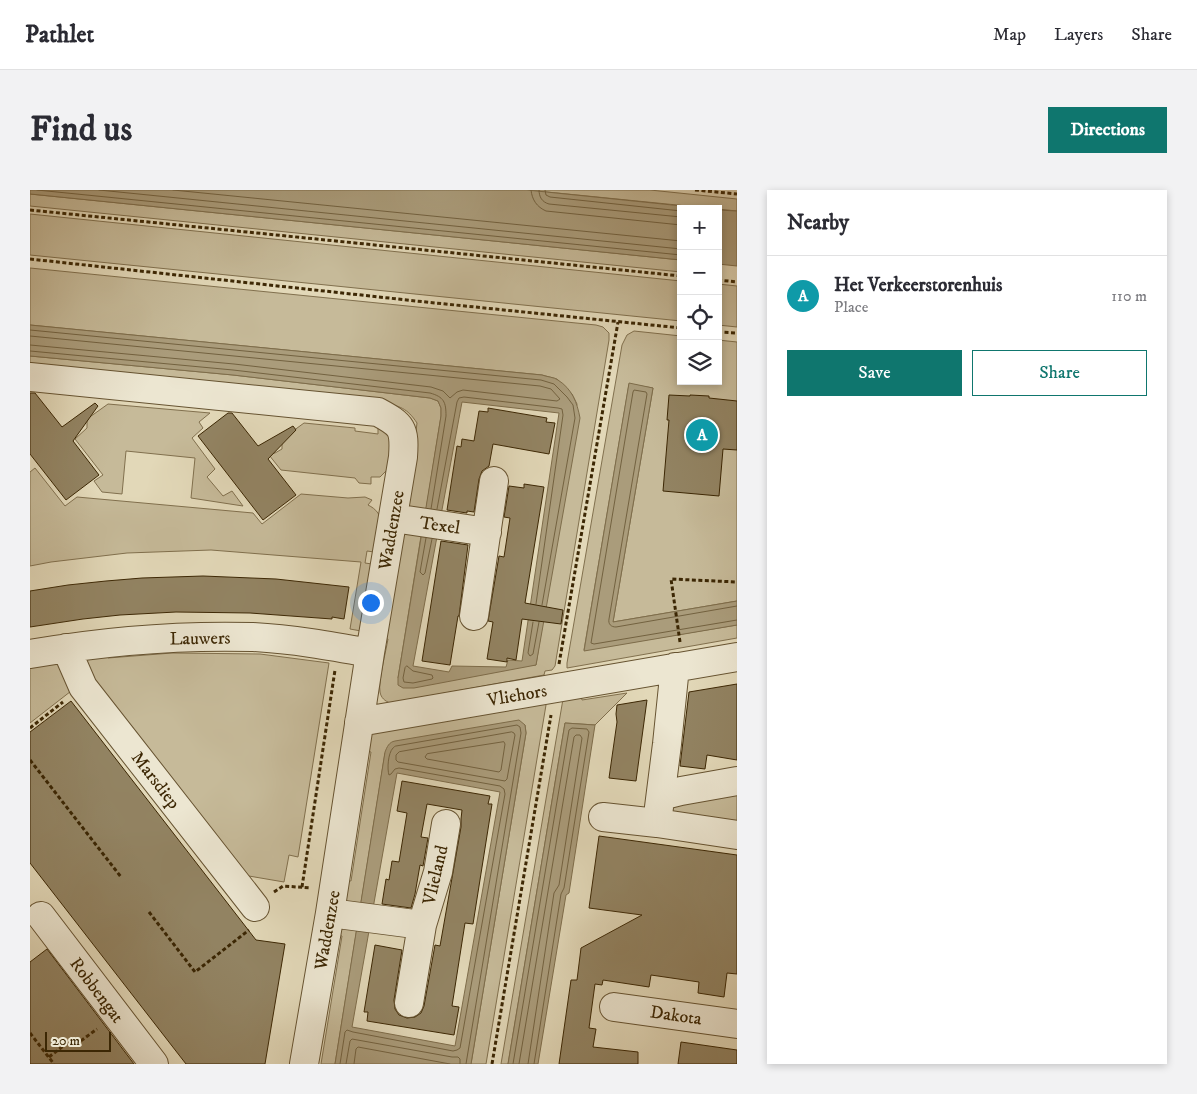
<!DOCTYPE html>
<html lang="en">
<head>
<meta charset="utf-8">
<style>
  :root { --surface:#fff; --page:#f2f2f3; --text:#2b2b33; --muted:#7c7c81; --line:#e1e1e2; --accent:#0f766e }
  body { margin:0; font-family:"IM FELL DW Pica",serif; background:var(--page); color:var(--text) }
  .controls { position:absolute; right:15px; top:15px; display:grid; overflow:hidden; border-radius:0px; box-shadow:0 2px 8px #0003 }
  .controls button { width:45px; height:45px; display:grid; place-items:center; padding:0; border:0; border-bottom:1px solid var(--line); background:var(--surface); color:var(--text); font:25px sans-serif }
  .scale { position:absolute; left:15px; bottom:12px; width:66px; box-sizing:border-box; padding-left:5px; border:2px solid #3c2704; border-top:0; font-size:14px; line-height:18px; white-space:nowrap; color:#3c2704; -webkit-text-stroke:4px #ece6d1; paint-order:stroke }
  .you { position:absolute; left:340px; top:412px; width:18px; height:18px; margin:-12px; border:4px solid #fff; border-radius:50%; background:#1a73e8; box-shadow:0 0 0 8px #1a73e833 }
  .badge { display:grid; place-items:center; width:32px; height:32px; border-radius:50%; background:var(--accent); color:#fff; font-size:16px; font-weight:700 }
  .pin { position:absolute; translate:-50% -50%; border:2px solid #fff; box-shadow:0 1px 5px #0006 }
  .list { margin:0; padding:0; list-style:none }
  h2 { display:flex; justify-content:space-between; align-items:center; height:65px; margin:0; padding:0 20px; font-size:21px }
  h2 small { font-size:16px; font-weight:400; color:var(--muted) }
  .list li { display:grid; grid-template-columns:32px 1fr auto; gap:15px; align-items:center; box-sizing:border-box; height:80px; padding:0 20px; border-top:1px solid var(--line) }
  .list b { display:block; font-size:19px; white-space:nowrap }
  .list p { margin:0; font-size:16px; white-space:nowrap; color:var(--muted) }
  .list em { font-size:16px; font-style:normal; color:var(--muted) }
  .actions { display:flex; gap:10px; padding:15px 20px }
  .actions a { flex:1; padding:11px 0; border:1px solid var(--accent); border-radius:0px; text-align:center; font-size:18px; color:var(--accent) }
  .actions .main { background:var(--accent); color:#fff }
  .icon { flex:none; width:28px; height:28px; fill:none; stroke:currentColor; stroke-width:2; stroke-linecap:round; stroke-linejoin:round }
  .map { position:relative; flex:none; width:707px; height:874px; overflow:hidden; border-radius:0px }
  header { display:flex; align-items:center; gap:30px; box-sizing:border-box; height:70px; padding:0 25px; background:var(--surface); border-bottom:1px solid var(--line) }
  header strong { font-size:24px }
  nav { display:flex; gap:28px; margin-inline-start:auto; font-size:18px }
  .intro { display:flex; align-items:center; justify-content:space-between; box-sizing:border-box; height:120px; padding:0 30px }
  h1 { margin:0; font-size:35px }
  .button { padding:12px 22px; border-radius:0px; background:var(--accent); color:#fff; font-size:18px; font-weight:700 }
  main { display:flex; gap:30px; padding:0 30px }
  aside { flex:1; background:var(--surface); border-radius:0px; box-shadow:0 2px 8px #0003 }
  .map>svg:first-child { display:block }
  .green { fill:#c6ba99; stroke:#81704e }
  .water { fill:#aa9c7b; stroke:#7e6d4b; fill-rule:evenodd }
  .lines { fill:none; stroke-linecap:round; stroke-linejoin:round }
  .shore { stroke:#736240; stroke-width:1 }
  .building { fill:#928362; stroke:#3c2704 }
  .minor-casing { stroke:#665331; stroke-width:30 }
  .path { stroke:#3c2704; stroke-width:3; stroke-dasharray:4 2.5; stroke-linecap:butt }
  .minor { stroke:#ece6d1; stroke-width:28 }
  .labels { text-anchor:middle; stroke-width:4; stroke-linejoin:round; paint-order:stroke }
  .street-label { font-size:18px; fill:#3c2704; stroke:#ece6d1 }
</style>
</head>
<body>
<header>
<strong>Pathlet</strong>
<nav><a>Map</a><a>Layers</a><a>Share</a></nav>
</header>
<div class="intro"><h1>Find us</h1><a class="button">Directions</a></div>
<main>
<div class="map">
<svg width="707" height="874" viewBox="0 0 707 874">
  <rect width="100%" height="100%" fill="#e2d8b8"/>
  <filter id="stains"><feTurbulence type="fractalNoise" baseFrequency=".004" numOctaves="4"/><feColorMatrix values="0 0 0 0 .2 0 0 0 0 .09 0 0 0 0 .02 0 0 0 .5 -.17"/></filter>
  <radialGradient id="worn" r=".72"><stop offset=".6" stop-color="#630" stop-opacity="0"/><stop offset="1" stop-color="#630" stop-opacity=".3"/></radialGradient>
  <!-- green -->
  <path class="green" d="M497,0H620L707,9V21Z
    M0,4L651,70V82L0,16Z
    M0,24L651,91V131L0,65Z
    M0,78L566,135L573,137L579,143V150L525,476L522,480L515,481L514,485L360,513C355,511 351,508 350,502C348,492 356,461 358,449L353,448L372,340H392L368,488L506,475L547,214L542,204L527,189L512,185L0,135Z
    M688,94L707,96V137L688,135Z
    M604,141L651,146V191H688V150L707,152V411L583,432L623,198L599,194L554,460L707,435V448L537,478V473L592,155L597,145Z
    M0,166L203,185L400,208L408,211L411,218V226L395,326L385,324L377,313L387,233C377,218 370,216 353,213L0,178Z
    M78,214L180,223L169,232L173,238L162,248L185,279L177,287L193,306L202,301L213,316L161,308L165,268L96,261L92,304L72,302L64,291L73,285L45,249L57,238V229Z
    M274,233L325,238V241L348,244V234L362,250L358,279L350,287H341V294L329,293L325,288L251,280L239,265L245,263L252,259V249Z
    M5,278L35,316L47,307L223,323L232,334L271,304L318,308L335,307L342,310L338,315C342,317 345,319 348,323C353,330 346,353 344,362L337,361L335,373L342,374L331,441L320,439L331,372L181,360L97,363L21,372L0,376V282Z
    M74,461L78,468L142,463L230,464L299,473L268,667L259,665L254,692L213,685L57,488L56,470L62,464Z
    M26,472L45,498L0,533V478Z
    M550,502L552,510L597,503L565,535L535,533L478,874H471L533,509Z
    M509,510L516,515L456,874H441L496,543L495,535L355,563L330,719L323,718L314,710L313,690L321,691L341,562L333,560L341,541Z
    M707,597V634L646,626L641,621L647,606Z
    M328,732L305,874H291L312,746L304,744L310,733Z"/>
  <!-- water -->
  <path class="water" d="M0,0H497L681,19H651V70L0,4Z
    M688,20L707,21V76L688,74Z
    M0,135L512,185C517,187 524,187 528,190C542,199 547,212 550,228L506,475L384,498H373L368,495V488L411,226V218L408,211L400,208L203,185L0,166ZM432,212L529,223L492,471L478,470L476,477L422,476L419,482L383,476Z
    M599,193L623,198L583,432L707,411V435L554,461Z
    M489,530L495,535L496,543L441,874H305L355,562C357,557 359,552 365,551ZM367,583L470,602L425,856L322,837Z
    M535,533L565,535L539,703L536,705L508,874H478Z"/>
  <g class="lines">
    <!-- shore -->
    <path class="shore" d="M7,0L651,65
      M69,0L651,59
      M143,0L651,51
      M501,0C502,10 507,17 516,21L651,35
      M509,0C509,7 512,12 519,14L651,27
      M515,0L516,5L520,7L651,21
      M0,140L511,190L524,194L537,207L543,215L545,228L512,415
      M0,146L510,196L521,199L530,209L527,211L433,200L427,202L420,208L413,201L401,197L204,174L0,155
      M0,161L203,180L400,203C414,207 416,212 416,226L401,319
      M407,319L427,212L429,208L434,207L528,218L532,219L533,225L506,414
      M396,348L390,382L393,385L395,383L402,349
      M707,416L586,437C581,437 578,434 579,429L617,204L616,202L604,200L603,202L561,453L564,454L707,430
      M503,432L498,463L500,466L503,464L509,432
      M377,476L383,481L402,485L403,488L402,489L383,493L374,492L373,488L375,478Z
      M482,542L484,543L485,545L477,589L475,591L368,572L366,570V565L369,562Z
      M474,552L475,554L471,580L469,582L397,569L395,567L397,564Z
      M310,874L315,842L317,840L323,842L423,861L427,860L430,858L475,604L474,599L470,596L369,578L365,579L361,584L359,585C357,579 358,563 363,558C364,557 365,556 366,556L487,535L490,537L491,543L436,874
      M316,874L320,851L322,849L422,867H428L430,869V874
      M324,874L326,859L328,857L420,874
      M483,874L539,540L542,538L557,539L559,542L534,698L531,704L504,874
      M489,874L544,547L546,545H550L552,548L529,695L524,703L498,874"/>
  </g>
  <!-- building -->
  <path class="building" d="M0,203H5L32,237L65,213L68,216L43,251L69,285L36,310L0,264Z
    M639,205L660,206V205L679,206V208L707,211V260L693,259L689,306L633,301L639,230H637Z
    M458,218L517,228L516,232L525,233L519,264L463,254L459,276L452,281L449,289L444,322L437,321V323L417,320L427,256L431,257L432,249L444,251L449,221L458,222Z
    M198,223H202L228,256L263,236L266,240L238,269L266,305L233,330L168,246Z
    M494,294L514,297L495,413L533,420L531,434L492,429L486,470L477,468V472L457,469L463,432L458,431L469,366L474,367L480,328L474,327L479,296L494,298Z
    M411,351L438,355L429,426H428L420,475L392,471Z
    M173,386L246,389L319,397L314,429L302,427V429L220,423L146,422L90,425L53,429L0,437V401L38,395L76,391L112,388Z
    M707,494V570L677,565L675,579L650,576L659,502Z
    M617,510L606,591L579,588L587,532L586,524L587,515Z
    M41,511L226,750L255,754L235,874H156L0,673V542Z
    M372,591L460,606L458,614H462L443,734L435,733L422,816L429,817L424,845L337,831L338,822H334L345,755L372,760L364,810L365,819L369,825L377,828L385,827L391,823L394,816L405,755L410,756L431,637V629L432,620L397,614L391,647L398,648L393,676L390,675L385,704L381,718L352,714L356,689L359,690L362,671L369,672L377,623L367,621Z
    M569,646L707,665V784L697,783L694,807L668,803L669,792L621,785L619,797L573,790L572,795L565,794L559,838L566,839L563,857L608,862V874H529L541,790H547L551,758L612,725L559,718Z
    M17,759L104,874H0V772Z
    M651,852L707,860V874H648Z"/>
  <g class="lines">
    <defs>
      <path id="minor" d="M0,187L348,222C372,235 375,238 373,267L340,463L300,723L274,874
        M363,328L457,342
        M444,426L464,291
        M36,458L53,497L225,717
        M0,464C74,451 148,445 223,447C262,449 301,456 340,463
        M329,532L707,467
        M631,606L651,601L707,591
        M573,627L627,633L707,645
        M627,633L637,554L645,477
        M300,723L392,735
        M11,726L124,874
        M379,813L392,735L408,682L416,634
        M584,817L707,834"/>
    </defs>
    <!-- minor casing -->
    <use href="#minor" class="minor-casing"/>
    <!-- path -->
    <path class="path" d="M665,0L707,4
      M0,20L651,86
      M0,69L386,111L651,138
      M688,90L707,92
      M688,142L707,143
      M650,452L641,389L707,392
      M529,474L588,132
      M0,538L33,512
      M0,570L91,687
      M272,697L305,480
      M244,702L253,696L281,698
      M119,722L165,782L219,740
      M0,843L24,874
      M19,867L41,850L48,853L67,839
      M462,874L521,525"/>
    <!-- minor -->
    <use href="#minor" class="minor"/>
  </g>
  <g class="labels">
    <!-- street labels -->
    <g class="street-label">
      <text transform="translate(410 335) rotate(8)" y="6">Texel</text>
      <text transform="translate(361 340) rotate(-80)" y="6">Waddenzee</text>
      <text transform="translate(170 448) rotate(-1)" y="6">Lauwers</text>
      <text transform="translate(487 505) rotate(-10)" y="6">Vliehors</text>
      <text transform="translate(126 590) rotate(52)" y="6">Marsdiep</text>
      <text transform="translate(405 685) rotate(-77)" y="6">Vlieland</text>
      <text transform="translate(297 740) rotate(-80)" y="6">Waddenzee</text>
      <text transform="translate(67 800) rotate(53)" y="6">Robbengat</text>
      <text transform="translate(646 825) rotate(8)" y="6">Dakota</text>
    </g>
  </g>
  <rect width="100%" height="100%" filter="url(#stains)"/>
  <rect width="100%" height="100%" fill="url(#worn)"/>
</svg>
<div class="controls">
<button>+</button>
<button>−</button>
<button><svg class="icon" aria-label="locate" viewBox="0 0 24 24"><circle cx="12" cy="12" r="6"/><path d="M12 2v4M12 18v4M2 12h4M18 12h4"/></svg></button>
<button><svg class="icon" aria-label="layers" viewBox="0 0 24 24"><path d="M12 4l9 5-9 5-9-5zM3 14l9 5 9-5"/></svg></button>
</div>
<div class="scale">20 m</div>
<div class="you"></div>
<div class="pin badge" style="left:672px;top:245px;background:#0f9aa8">A</div>
</div>
<aside>
<h2>Nearby<small></small></h2>
<ul class="list">
<li><span class="badge" style="background:#0f9aa8">A</span><div><b>Het Verkeerstorenhuis</b><p>Place</p></div><em>110 m</em></li>
</ul>
<div class="actions"><a class="main">Save</a><a>Share</a></div>
</aside>
</main>
</body>
</html>
